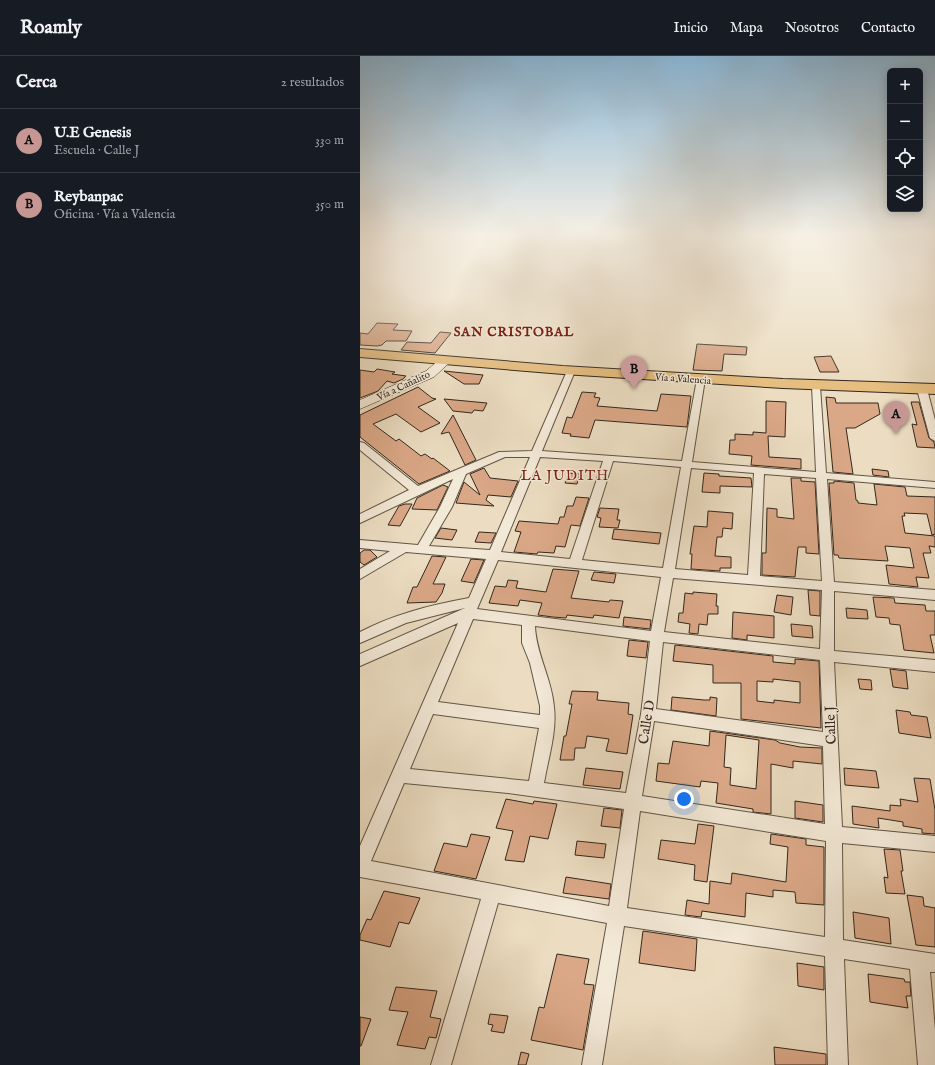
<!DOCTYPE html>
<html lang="es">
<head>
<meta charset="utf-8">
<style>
  :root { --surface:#171b24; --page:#20242c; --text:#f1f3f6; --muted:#9ea1a6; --line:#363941; --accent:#c59692 }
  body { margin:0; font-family:"IM FELL English",serif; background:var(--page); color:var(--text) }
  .controls { position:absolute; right:12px; top:12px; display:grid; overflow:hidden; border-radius:6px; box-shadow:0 2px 10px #0003 }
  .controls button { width:36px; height:36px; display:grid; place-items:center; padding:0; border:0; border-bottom:1px solid var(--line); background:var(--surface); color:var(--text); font:20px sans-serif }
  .you { position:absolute; left:324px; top:743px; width:14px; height:14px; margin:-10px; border:3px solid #fff; border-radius:50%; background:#1a73e8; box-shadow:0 0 0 6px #1a73e833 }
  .badge { display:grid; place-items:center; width:26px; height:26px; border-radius:50%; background:var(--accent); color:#111; font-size:13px; font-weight:700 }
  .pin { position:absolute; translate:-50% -33px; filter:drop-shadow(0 1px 2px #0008) }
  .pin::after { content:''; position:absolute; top:21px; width:14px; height:12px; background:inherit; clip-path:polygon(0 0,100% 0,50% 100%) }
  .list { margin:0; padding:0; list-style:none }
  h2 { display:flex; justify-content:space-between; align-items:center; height:52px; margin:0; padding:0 16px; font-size:17px }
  h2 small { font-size:13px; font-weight:400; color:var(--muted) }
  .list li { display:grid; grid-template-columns:26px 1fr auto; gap:12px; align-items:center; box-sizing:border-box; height:64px; padding:0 16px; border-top:1px solid var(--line) }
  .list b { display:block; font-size:15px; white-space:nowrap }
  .list p { margin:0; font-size:13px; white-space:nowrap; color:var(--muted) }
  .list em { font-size:13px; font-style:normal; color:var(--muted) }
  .icon { flex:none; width:22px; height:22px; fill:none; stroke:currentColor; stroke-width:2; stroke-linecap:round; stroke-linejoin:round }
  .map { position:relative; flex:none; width:575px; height:1009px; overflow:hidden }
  header { display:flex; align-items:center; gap:24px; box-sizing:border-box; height:56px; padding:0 20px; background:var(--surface); border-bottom:1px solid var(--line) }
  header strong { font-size:19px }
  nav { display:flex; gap:22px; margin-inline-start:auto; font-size:14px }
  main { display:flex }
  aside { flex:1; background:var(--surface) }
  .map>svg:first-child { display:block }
  .building { fill:#dba887; stroke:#32281c; fill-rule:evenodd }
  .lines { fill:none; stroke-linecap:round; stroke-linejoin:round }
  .minor-casing { stroke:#605546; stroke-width:2 }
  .secondary-casing { stroke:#32281c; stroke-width:1 }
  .trunk-casing { stroke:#32281c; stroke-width:2 }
  .minor { fill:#f3e9d7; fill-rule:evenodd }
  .secondary { fill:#f3e9d7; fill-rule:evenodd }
  .trunk { fill:#e6be81; fill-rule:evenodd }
  .labels { text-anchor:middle; stroke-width:3; stroke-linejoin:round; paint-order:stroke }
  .far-street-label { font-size:10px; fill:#32281c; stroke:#f3e9d7 }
  .far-district-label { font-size:13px; font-weight:bold; letter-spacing:1px; fill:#7a1f14; stroke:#f3e9d7 }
  .quarter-label { font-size:14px; letter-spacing:1px; fill:#7a1f14; stroke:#f3e9d7 }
  .near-street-label { font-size:14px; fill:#32281c; stroke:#f3e9d7 }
</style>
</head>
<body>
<header>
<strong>Roamly</strong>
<nav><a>Inicio</a><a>Mapa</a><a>Nosotros</a><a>Contacto</a></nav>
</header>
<main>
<aside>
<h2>Cerca<small>2 resultados</small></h2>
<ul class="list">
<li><span class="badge">A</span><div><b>U.E Genesis</b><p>Escuela · Calle J</p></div><em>330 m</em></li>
<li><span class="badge">B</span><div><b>Reybanpac</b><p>Oficina · Vía a Valencia</p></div><em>350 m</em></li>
</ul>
</aside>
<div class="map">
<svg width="575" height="1009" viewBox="0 0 575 1009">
  <rect width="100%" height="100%" fill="#ecddc2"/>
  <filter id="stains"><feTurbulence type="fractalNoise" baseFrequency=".005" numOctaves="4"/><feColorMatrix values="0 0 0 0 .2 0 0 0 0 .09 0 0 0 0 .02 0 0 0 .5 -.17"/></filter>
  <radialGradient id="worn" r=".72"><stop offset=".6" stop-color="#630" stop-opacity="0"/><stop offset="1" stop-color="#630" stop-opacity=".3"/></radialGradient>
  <!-- building -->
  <path class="building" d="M17,267L38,268L33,274L52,275L46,285H26L22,289L17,290L0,289V277L8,278Z
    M80,276L91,277L75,297L41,294L47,286L71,287Z
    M337,288L387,291L386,299L364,298L362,315L333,314Z
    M471,300L479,316H460L454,301Z
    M17,313L35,316L32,318L46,320L43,323L34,327L27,325L18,335L0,342V314L14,316Z
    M84,315L123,319L119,328H104Z
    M58,331L72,342L76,343L58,351L80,367L61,376L36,358L13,368L36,385L39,383L61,400L65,398L72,403L73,402L90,415L59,428L0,381V359Z
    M222,336L236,337L234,341L240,342L237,350L297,355L301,338L331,340L327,371L235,364L229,382L210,380L211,378L202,377L207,361L212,362Z
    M466,341L475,342L476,347H518L520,358L495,372H486L493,418L473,416Z
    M84,343L95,344L127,347L123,355L114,354L112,357L93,355Z
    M406,345L426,346L425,381L408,380L409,401L441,403V413L391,409L392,400L369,398L370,384H375V378L393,379V376L406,377Z
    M551,346H559L569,382L574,386L575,392L557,391L552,368L557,369Z
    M93,359L116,404L105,409L89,376L81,378Z
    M124,412L130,422L158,425L151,441L128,439L126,444L134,450L96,447L104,426L120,439L110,418Z
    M512,413L528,415L529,421L513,419Z
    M209,417L220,418L217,428L205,427Z
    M344,417L359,418V420L391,422L392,431L360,430V437L342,436Z
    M431,422H441V425L455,426L459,498L446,497V491H438L435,521L402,519V497H406L407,452L417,453V461L434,463Z
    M474,425L494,427L496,444L498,445V447L517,449L514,428L545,431L547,440L575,441V478L572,479L567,458L544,457L545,460H542L545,477L575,480V491L569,490L571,497H563L569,522L556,521L558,531L529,528L526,509L554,512L550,492L525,490L528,505L479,502L478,499H474L469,427H474Z
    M83,429L88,431L77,454L52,453L57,442Z
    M216,441L229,442L220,470L211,469L205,491L196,490L194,497L178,496L177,498L154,496L161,476L155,475L159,465L198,468L200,461H204L207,450H213Z
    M45,448H52L40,470L28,469L39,450Z
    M240,452L259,453L257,464H260L258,472L239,471L241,462L237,461Z
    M348,455L373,457L372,473L363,472L362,481H357L355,500L371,501V512H360V515L331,513L332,498H330L334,470L347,471Z
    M81,472L97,474L92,484L75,482Z
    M254,473L301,477L299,488L252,483Z
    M119,476L136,477L131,487L115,486Z
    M4,494H10L17,501L4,509L0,506V497Z
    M72,500L86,501L73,528H85L82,537L76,546L47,547L53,531H57Z
    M111,503L124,504L114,527L101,525Z
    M193,513L219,515L211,542L249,546L250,544L263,545L259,562L234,559L233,562L207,559L206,562L193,561L178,559L182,547L160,544L158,550L129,547L135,530L146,531L148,524L158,525L156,532L186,536Z
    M234,516L256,518L254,527L231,524Z
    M448,534L460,535V560L450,559Z
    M333,536L357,538L356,550H358V558H348L347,569L339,568L338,578L329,577L330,568L318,566L319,557H323L325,537L333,538Z
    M417,539L433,541L431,559L414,556Z
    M513,541L534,542L535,547L565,549L566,555H575V579H570L574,597L544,594L540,569L530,568L529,562L516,561Z
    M486,552L507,554L508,563L487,562Z
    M373,556L414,560V582L387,579V584L372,582Z
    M264,561L291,564L290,573L263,570Z
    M431,568L452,570L453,582L432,580Z
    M269,584L288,586L286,602L267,600Z
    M315,589L413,600V606L435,608V603L459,605L461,672L381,663V627H353V609L313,605ZM413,623L440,626V647L414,644V647L397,645V625L413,626Z
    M530,613L546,615L548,633L533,631Z
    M498,623L511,624L512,634L500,633Z
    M212,635L238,636L237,644L269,647L268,658L273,659L267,698L246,695L249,683L227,680L225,692H215L214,704H200L204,680H206L212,648H209Z
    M312,641L344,644H350V641L357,642L356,660L311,654Z
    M536,654L550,656L551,659L567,661L571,682L539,677Z
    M350,675L415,684L420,687L440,691L462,692V708L433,705V712L411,708V758L393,756V753L356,747L358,727L341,725L340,731L296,725L298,707L309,708L313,685L349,690ZM366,679L399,684L396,733L370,729L371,712L364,711Z
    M226,712L263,716L260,733L223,729Z
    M484,712L516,715L519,732L485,729Z
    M554,722L570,723L575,754V778L562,777V773L543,770V766L518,762L519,772L493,768L492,750L530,755V749L541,750L540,743L558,746Z
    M146,743L173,748L174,745L197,748L188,783L170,780L164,806L145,804L153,775L136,772Z
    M435,745L463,749V766L435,762Z
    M244,752L262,754L260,772L241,770Z
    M338,768L354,770L347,826L334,824L335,809L298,803L301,784L335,788Z
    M111,778L130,781L116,823L74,815L84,787L107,791Z
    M411,778L446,783V789L464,791V849L436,847L435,836L413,834V841L386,837L385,861L342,855L341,861L325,859L327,844L349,848L350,825L371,828L372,817L426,826L428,791L410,788Z
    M217,785L246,788L244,802L215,799Z
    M524,793L540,794L543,815H541L545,838L526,837L524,821L528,822Z
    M206,821L251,828L249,843L203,837Z
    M24,835L60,842L49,868L39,866L30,891L0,884V879L7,863L11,864Z
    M547,839L563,841L564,850L575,852V891L556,889Z
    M493,856L529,862L531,888L495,882Z
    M283,875L337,883L335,915L279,907Z
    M197,898L229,903L224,928L234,929L223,994L171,984L179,951L184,952Z
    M437,907L464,911V934L438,930Z
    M508,918L544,923L545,926H550L551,940H546L548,952L510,946Z
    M36,931L77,935L70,961L81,963L76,982L69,981L65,993L37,989L48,956L29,954Z
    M130,958L148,960L144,977L131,975L133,969L128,968Z
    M0,961L11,963L1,990H0Z
    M414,991L466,998V1009H415Z
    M161,996L169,998L166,1009H158Z"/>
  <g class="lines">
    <defs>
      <path id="minor" d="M211,312L215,315L182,395L322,405L337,323L341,320L345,323L332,406L456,416L452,330L456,327L460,330L466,417L575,426V432L467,423L474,526L575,534V544L474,535V595L575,604V616L474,606L482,771L575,780V796L482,787L483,884L575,898V916H570L575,974V1009H558L550,913L484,903L488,1009H468L465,900L264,870L242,1009H222L247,867L138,847L91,1009H71L121,843L0,821V790L98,567L0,610V598L105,552L46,567L0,587V576C34,558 71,549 109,542L126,503L46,496L0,523V513L30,495L0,492V484L58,489L80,451L93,423L0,467V458L49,434L0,394V386L4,387L58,430L139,396L172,395L207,315ZM145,401H170L130,494L69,490L92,451L106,418ZM180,401L243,405L210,503L141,496ZM253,405L321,411L303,512L222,504ZM331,412L394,417L388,519L315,513ZM404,418L456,422L462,525L400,520ZM138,504L301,521L291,575L117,553ZM313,522L462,534L460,593L304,576ZM113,563L162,569V587L170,607L180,650V659L78,646ZM175,570L290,585L281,658L266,737L184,727C188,703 197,676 194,651C192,623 176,598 175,570ZM303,586L460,604L463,676L296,653ZM73,658L179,672L169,725L50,713ZM294,665L463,690L465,768L282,740ZM44,727L148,737L264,753L249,850L11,805ZM280,755L466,785L465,881L267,852Z
        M562,330L567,333L575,364V385L570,382L557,333Z"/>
      <path id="secondary" d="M84,302L90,306L74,321L0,353V344L66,315L80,303Z"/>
      <path id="trunk" d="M0,293L203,310L423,323L575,328V338L423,332L203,318L0,301Z"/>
    </defs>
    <!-- minor casing -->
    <use href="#minor" class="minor-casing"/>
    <!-- secondary casing -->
    <use href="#secondary" class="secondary-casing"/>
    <!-- trunk casing -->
    <use href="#trunk" class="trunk-casing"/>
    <!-- minor -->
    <use href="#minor" class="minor"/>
    <!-- secondary -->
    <use href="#secondary" class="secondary"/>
    <!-- trunk -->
    <use href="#trunk" class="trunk"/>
  </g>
  <!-- sky -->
  <linearGradient id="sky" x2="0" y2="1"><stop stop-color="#89b6d6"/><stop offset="0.56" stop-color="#f6f0e4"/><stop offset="1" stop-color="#f6f0e4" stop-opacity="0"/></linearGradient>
  <rect width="575" height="319" fill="url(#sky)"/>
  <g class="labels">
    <!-- far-street labels -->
    <g class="far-street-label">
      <text transform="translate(323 322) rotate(4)" y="4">Vía a Valencia</text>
      <text transform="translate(43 329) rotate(-25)" y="4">Vía a Cañalito</text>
    </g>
    <!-- far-district labels -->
    <g class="far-district-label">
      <text x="154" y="280">SAN CRISTOBAL</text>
    </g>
    <!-- quarter labels -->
    <g class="quarter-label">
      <text x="205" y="424">LA JUDITH</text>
    </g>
    <!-- near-street labels -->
    <g class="near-street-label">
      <text transform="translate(286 666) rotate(-81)" y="5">Calle D</text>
      <text transform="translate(470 669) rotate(-92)" y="5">Calle J</text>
    </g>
  </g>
  <rect width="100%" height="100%" filter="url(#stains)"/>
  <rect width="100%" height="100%" fill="url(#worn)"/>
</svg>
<div class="controls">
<button>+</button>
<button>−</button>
<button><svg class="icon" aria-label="locate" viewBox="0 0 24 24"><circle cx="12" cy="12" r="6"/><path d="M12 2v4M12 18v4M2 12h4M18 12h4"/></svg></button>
<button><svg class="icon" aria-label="layers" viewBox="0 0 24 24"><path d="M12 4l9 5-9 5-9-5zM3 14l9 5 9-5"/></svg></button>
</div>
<div class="you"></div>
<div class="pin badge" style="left:536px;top:378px">A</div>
<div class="pin badge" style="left:274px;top:333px">B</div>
</div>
</main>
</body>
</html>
